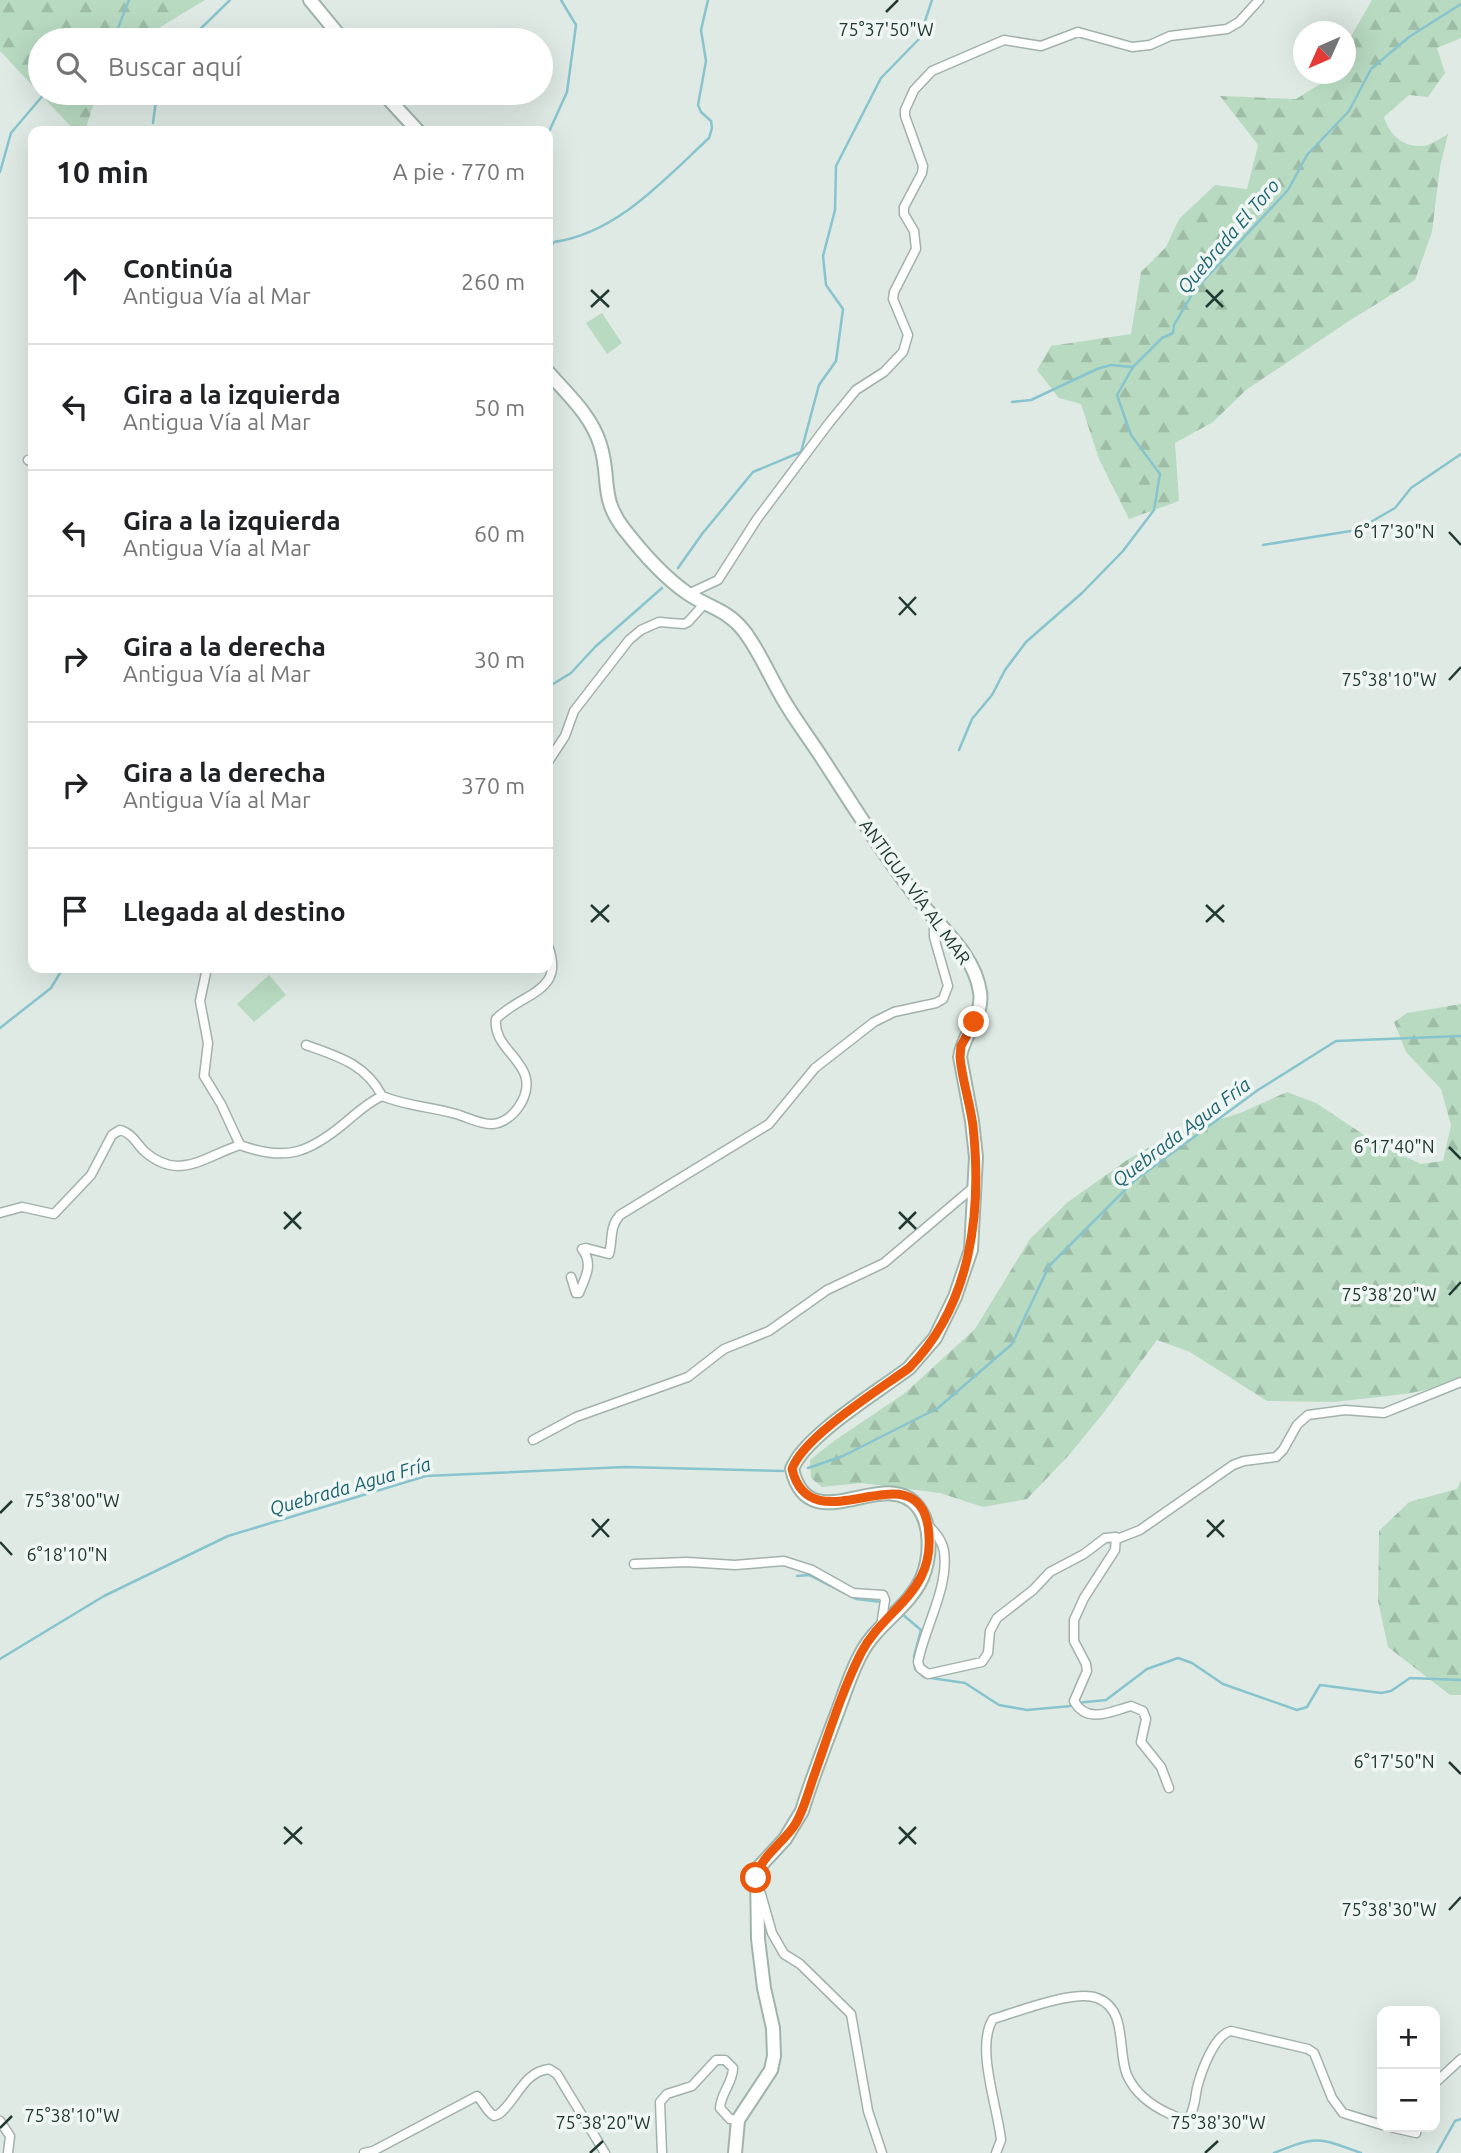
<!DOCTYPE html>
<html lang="es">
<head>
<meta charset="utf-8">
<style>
  :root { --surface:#fff; --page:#f6f6f6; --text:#202124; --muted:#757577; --line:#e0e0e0 }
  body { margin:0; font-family:Ubuntu,sans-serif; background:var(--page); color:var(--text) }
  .controls { position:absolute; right:21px; bottom:21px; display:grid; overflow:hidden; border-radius:14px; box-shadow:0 7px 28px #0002 }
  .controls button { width:63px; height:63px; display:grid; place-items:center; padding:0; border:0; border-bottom:2px solid var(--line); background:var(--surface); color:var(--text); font:35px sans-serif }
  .compass { position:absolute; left:1293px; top:21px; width:63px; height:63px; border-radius:50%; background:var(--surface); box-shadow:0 7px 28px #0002; rotate:225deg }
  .stop { position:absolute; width:21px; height:21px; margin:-16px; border:5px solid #ea580c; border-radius:50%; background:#fff }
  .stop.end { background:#ea580c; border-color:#fff; box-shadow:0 2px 7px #0008 }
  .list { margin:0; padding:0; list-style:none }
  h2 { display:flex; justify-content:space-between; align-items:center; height:91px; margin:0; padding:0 28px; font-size:30px }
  h2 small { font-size:23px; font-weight:400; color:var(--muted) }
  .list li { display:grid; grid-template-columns:46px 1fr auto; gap:21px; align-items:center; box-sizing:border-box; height:126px; padding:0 28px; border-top:2px solid var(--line) }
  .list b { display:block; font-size:26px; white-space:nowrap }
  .list p { margin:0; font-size:23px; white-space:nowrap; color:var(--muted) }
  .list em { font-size:23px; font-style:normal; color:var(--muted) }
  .icon { flex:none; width:38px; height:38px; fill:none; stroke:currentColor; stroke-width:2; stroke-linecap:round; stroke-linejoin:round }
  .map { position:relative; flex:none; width:1461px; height:2153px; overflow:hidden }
  .search { position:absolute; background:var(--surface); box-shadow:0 7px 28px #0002; left:28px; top:28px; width:525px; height:77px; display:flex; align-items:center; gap:18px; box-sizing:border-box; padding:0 24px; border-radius:38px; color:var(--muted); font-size:26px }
  .panel { position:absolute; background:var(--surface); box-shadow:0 7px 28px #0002; left:28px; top:126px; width:525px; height:847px; border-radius:14px }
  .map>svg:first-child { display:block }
  .grass { fill:#b8dac1 }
  .forest { fill:url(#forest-firs) }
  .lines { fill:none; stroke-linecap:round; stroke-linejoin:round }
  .stream { stroke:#88c4cd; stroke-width:2.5 }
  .street-casing { stroke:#a2b1ac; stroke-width:11 }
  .secondary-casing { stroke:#9fb5ac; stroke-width:16 }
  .street { stroke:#fff; stroke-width:8 }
  .secondary { stroke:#fff; stroke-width:12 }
  .route { stroke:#ea580c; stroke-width:9 }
  .ticks { fill:none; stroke:#213932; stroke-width:2.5 }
  .labels { text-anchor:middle; stroke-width:7; stroke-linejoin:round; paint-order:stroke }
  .street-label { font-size:18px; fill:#213932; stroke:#eff6f3 }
  .water-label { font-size:19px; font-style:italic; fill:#1e6571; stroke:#eff6f3 }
  .ticks-label { font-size:18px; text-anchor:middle; fill:#213932; stroke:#eff6f3; stroke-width:7; stroke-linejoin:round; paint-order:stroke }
</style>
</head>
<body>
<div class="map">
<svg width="1461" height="2153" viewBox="0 0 1461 2153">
  <defs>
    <pattern id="forest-firs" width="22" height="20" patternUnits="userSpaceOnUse" patternTransform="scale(1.75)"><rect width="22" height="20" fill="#b8dac1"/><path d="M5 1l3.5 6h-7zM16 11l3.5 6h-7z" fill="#9ebca6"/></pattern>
  </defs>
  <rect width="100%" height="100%" fill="#dfeae5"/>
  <!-- grass -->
  <path class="grass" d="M602,313L622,343L607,354L586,323Z
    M269,975L286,995L254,1022L237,1004Z"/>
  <!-- forest -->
  <path class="forest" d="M0,0H205L139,40H40V93H97L85,131H75L0,51Z
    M1372,0H1461V38L1437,48L1445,73L1428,97L1409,95L1384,117C1389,134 1402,147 1422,146C1430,146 1441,138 1448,134L1440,167L1432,232L1415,280L1349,321L1246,390L1213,422L1175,443L1179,501L1129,519L1099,459L1081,404L1059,398L1037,370L1051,346L1131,334L1141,272L1166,247L1179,219L1215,185L1247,189L1258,145L1220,96L1296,99L1322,83L1328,74H1346V45Z
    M1461,1004V1384L1404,1394L1334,1402L1267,1401L1190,1352L1157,1340L1105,1411L1070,1454L1027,1499L983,1507L940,1493L861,1483L822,1487L811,1478L810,1460L834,1441L905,1393L975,1329L1030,1239L1068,1202L1127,1160L1173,1134L1240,1113L1287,1092L1316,1103L1379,1145L1421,1164L1443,1161L1451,1125L1441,1089L1406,1052L1394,1022L1407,1013Z
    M1461,1480V1695H1450L1388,1647L1378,1601L1379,1531L1409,1502L1457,1489Z"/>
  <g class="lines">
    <!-- stream -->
    <path class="stream" d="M109,40L118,28L129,0
      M189,40L230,0
      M153,123L157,93
      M548,134L567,92L576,25L561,0
      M0,172L11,133L45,93
      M548,250L554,242C617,233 664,180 709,138L712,128L711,121L701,112L698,105L706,61L701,30L708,0
      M1012,402L1031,400L1097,369L1111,365L1133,367L1162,338L1173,333L1174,325L1194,291L1288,190L1307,155L1349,111L1371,69L1409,37L1461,4
      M1263,545L1357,530L1395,508L1411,488L1461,454
      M678,568L702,534L753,472L801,452L819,385L836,361L843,309L826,285L823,256L835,210L836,166L881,78L919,39L932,0
      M548,687L571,673L595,647L662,588
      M959,750L972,719L992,695L1005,670L1026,642L1082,593L1123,551L1154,510L1160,474L1131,435L1117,395L1133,367
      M0,1028L51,988L63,968
      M808,1468L843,1456L938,1408L1012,1344L1049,1266L1134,1181L1258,1090L1336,1041L1461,1036
      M797,1576L809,1575L856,1599L882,1602
      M902,1614L921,1630L914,1656L915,1669L924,1677L965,1683L999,1705L1027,1710L1071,1706
      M0,1659L104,1596L228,1536L426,1476L625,1467L783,1471
      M1076,1703L1106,1700L1147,1669L1178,1658L1192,1663L1223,1684L1297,1710L1307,1707L1320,1685L1381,1693L1391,1691L1410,1678L1461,1680
      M1274,2153C1316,2136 1318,2137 1361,2153
      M1437,2153L1455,2121L1461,2119"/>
    <defs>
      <path id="street" d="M28,460L33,463
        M688,594L718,580L757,519L829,423L856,390L884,372L903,352L908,335L893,299L894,292L916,249L914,231L904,214V207L922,173L923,166L905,116V110L914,90L932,71L1004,40L1041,46L1078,32L1132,47L1150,45L1170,36L1227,29L1239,22L1259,0
        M548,762L565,736L574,711L629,640L641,630L659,622L684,624L688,622L706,602
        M207,968L200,1001L208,1043L204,1076L221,1104L240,1145
        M306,1045C337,1056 366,1064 382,1096
        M0,1213L22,1207L54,1214L91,1175L112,1135L120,1130C132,1133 136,1143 144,1151C179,1182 203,1157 240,1145C286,1162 309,1153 346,1122C358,1112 367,1103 382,1096C406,1106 432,1107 456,1114C467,1117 481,1125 493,1124C513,1122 532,1095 525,1075C518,1055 493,1043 496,1019C523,992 566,992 548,946
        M571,1277L576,1293H579C585,1278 594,1264 582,1249L586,1248L609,1254C613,1240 609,1227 620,1215L769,1124L815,1068L874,1022L894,1012L936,1003L943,999L948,986L934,937V926L937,920
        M533,1440L576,1417L688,1377L724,1349L769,1331L827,1290L884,1263L975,1186
        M927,1524C935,1532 942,1540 944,1551C949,1588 925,1626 918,1662L920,1668L928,1674L982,1662L988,1653L990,1631L997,1618L1033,1590L1050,1572L1084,1554L1105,1538L1116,1537L1115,1550L1084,1598L1074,1620V1641L1086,1664L1087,1671L1074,1701C1087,1725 1112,1711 1131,1706L1143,1711L1146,1719L1141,1742L1161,1767L1169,1788
        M1117,1539L1140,1530L1233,1465L1244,1461L1276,1457L1283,1450L1297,1425L1308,1415L1345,1410L1384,1413L1461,1382
        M634,1564L687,1562L735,1565L784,1561L812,1570L853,1593L883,1595L885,1600L881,1626
        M761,1894L772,1933L784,1954L800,1964L851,2014L868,2111L882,2153
        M1435,2083L1461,2059
        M0,2121L10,2136L8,2153
        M1390,2127L1416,2133L1417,2127
        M364,2153L373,2151L477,2096C484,2102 485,2110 494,2116L499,2114C517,2100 523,2072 549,2069L557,2074L605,2153
        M662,2153L660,2102L667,2094L692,2086L716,2060H725L733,2068C733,2083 721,2092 720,2108L730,2119L738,2120
        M996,2153L1001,2140C998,2108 975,2047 993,2019C1017,2012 1075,1989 1097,1998C1128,2009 1117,2051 1127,2075C1135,2093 1152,2106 1170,2114C1177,2117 1182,2121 1190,2116C1195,2107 1195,2098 1197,2088C1201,2072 1214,2035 1231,2031L1308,2049L1314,2053L1332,2098L1343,2113L1382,2125"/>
      <path id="secondary" d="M310,0L343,40
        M383,93L418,131
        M548,372C568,395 591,415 600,444C611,477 599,497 624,529C641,551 664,577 687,593C707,607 727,609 744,631C761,653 771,680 786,704C798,724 812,742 824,761C857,812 888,862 926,909C947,933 975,958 980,992C984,1016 963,1034 960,1057L972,1121L976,1157L971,1250L955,1297L935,1338L909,1368C879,1391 804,1436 792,1469C809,1543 886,1464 918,1507C932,1525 931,1557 922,1578C909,1607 877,1624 862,1652C850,1673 843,1699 834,1721C823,1751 811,1781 802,1811L785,1839L760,1866L757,1874L758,1939L764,1988L773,2028L774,2056L771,2070L738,2120L735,2153"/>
    </defs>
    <!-- street casing -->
    <use href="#street" class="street-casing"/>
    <!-- secondary casing -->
    <use href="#secondary" class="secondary-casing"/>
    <!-- street -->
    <use href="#street" class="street"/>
    <!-- secondary -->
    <use href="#secondary" class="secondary"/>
  </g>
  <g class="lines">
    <!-- route -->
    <path class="route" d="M756,1878C760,1856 785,1842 796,1823C805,1807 809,1789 815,1773C829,1733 842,1691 861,1653C886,1606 938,1592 928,1526C915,1448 811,1548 792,1469C804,1436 879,1390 909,1368C972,1304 982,1211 973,1126C970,1102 962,1080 960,1057L961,1046L974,1022"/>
  </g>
  <!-- ticks -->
  <path class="ticks" d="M886,12L898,0M591,290L609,307M1206,290L1223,307M591,307L609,290M1206,307L1223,290M1449,532L1461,545M899,597L916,615M899,615L916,597M1449,680L1461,667M591,905L609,922M1206,905L1224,922M591,922L609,905M1206,922L1224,905M1449,1147L1461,1159M284,1212L301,1229M899,1212L916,1229M284,1229L301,1212M899,1229L916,1212M1449,1295L1461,1282M0,1513L12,1501M592,1519L609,1537M1207,1520L1224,1537M592,1537L609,1519M1207,1537L1224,1520M0,1542L12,1555M1449,1762L1461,1774M284,1827L302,1844M899,1827L916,1844M284,1844L302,1827M899,1844L916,1827M1449,1910L1461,1897M0,2128L12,2116M590,2153L603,2141M1205,2153L1218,2141"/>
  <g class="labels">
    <!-- street labels -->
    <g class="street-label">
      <text transform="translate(915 892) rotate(54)" y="6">ANTIGUA VÍA AL MAR</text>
    </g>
    <!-- water labels -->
    <g class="water-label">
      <text transform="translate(1228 236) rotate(-49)" y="7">Quebrada El Toro</text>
      <text transform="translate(1181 1132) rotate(-37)" y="7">Quebrada Agua Fría</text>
      <text transform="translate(350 1486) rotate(-16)" y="7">Quebrada Agua Fría</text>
    </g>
  </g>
  <g class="ticks-label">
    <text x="886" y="36">75°37'50"W</text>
    <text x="1394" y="538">6°17'30"N</text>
    <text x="1389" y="686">75°38'10"W</text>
    <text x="1394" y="1153">6°17'40"N</text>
    <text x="1389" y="1301">75°38'20"W</text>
    <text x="72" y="1507">75°38'00"W</text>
    <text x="67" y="1561">6°18'10"N</text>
    <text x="1394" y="1768">6°17'50"N</text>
    <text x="1389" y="1916">75°38'30"W</text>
    <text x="72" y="2122">75°38'10"W</text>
    <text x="603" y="2129">75°38'20"W</text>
    <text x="1218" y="2129">75°38'30"W</text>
  </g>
</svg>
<div class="controls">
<button>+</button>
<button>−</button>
</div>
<svg class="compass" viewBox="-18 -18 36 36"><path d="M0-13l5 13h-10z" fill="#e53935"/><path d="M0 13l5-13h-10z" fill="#757577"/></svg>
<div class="stop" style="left:756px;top:1878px"></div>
<div class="stop end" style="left:974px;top:1022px"></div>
<div class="search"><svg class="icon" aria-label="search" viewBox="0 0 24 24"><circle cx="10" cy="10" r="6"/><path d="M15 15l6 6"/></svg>Buscar aquí</div>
<section class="panel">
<h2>10 min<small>A pie · 770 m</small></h2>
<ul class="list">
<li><svg class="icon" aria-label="ahead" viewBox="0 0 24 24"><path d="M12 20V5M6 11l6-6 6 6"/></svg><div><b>Continúa</b><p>Antigua Vía al Mar</p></div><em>260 m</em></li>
<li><svg class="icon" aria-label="left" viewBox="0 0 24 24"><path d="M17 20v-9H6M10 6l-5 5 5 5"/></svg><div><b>Gira a la izquierda</b><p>Antigua Vía al Mar</p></div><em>50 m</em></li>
<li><svg class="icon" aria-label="left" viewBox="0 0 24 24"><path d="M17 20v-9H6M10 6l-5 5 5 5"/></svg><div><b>Gira a la izquierda</b><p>Antigua Vía al Mar</p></div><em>60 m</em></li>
<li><svg class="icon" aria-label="right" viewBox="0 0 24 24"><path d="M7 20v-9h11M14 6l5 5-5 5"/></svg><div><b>Gira a la derecha</b><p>Antigua Vía al Mar</p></div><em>30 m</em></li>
<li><svg class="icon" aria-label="right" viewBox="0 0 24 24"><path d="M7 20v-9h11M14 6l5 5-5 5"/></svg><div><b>Gira a la derecha</b><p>Antigua Vía al Mar</p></div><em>370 m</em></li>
<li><svg class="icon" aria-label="arrive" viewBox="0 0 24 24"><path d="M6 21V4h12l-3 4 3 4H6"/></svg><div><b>Llegada al destino</b></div></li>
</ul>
</section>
</div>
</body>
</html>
